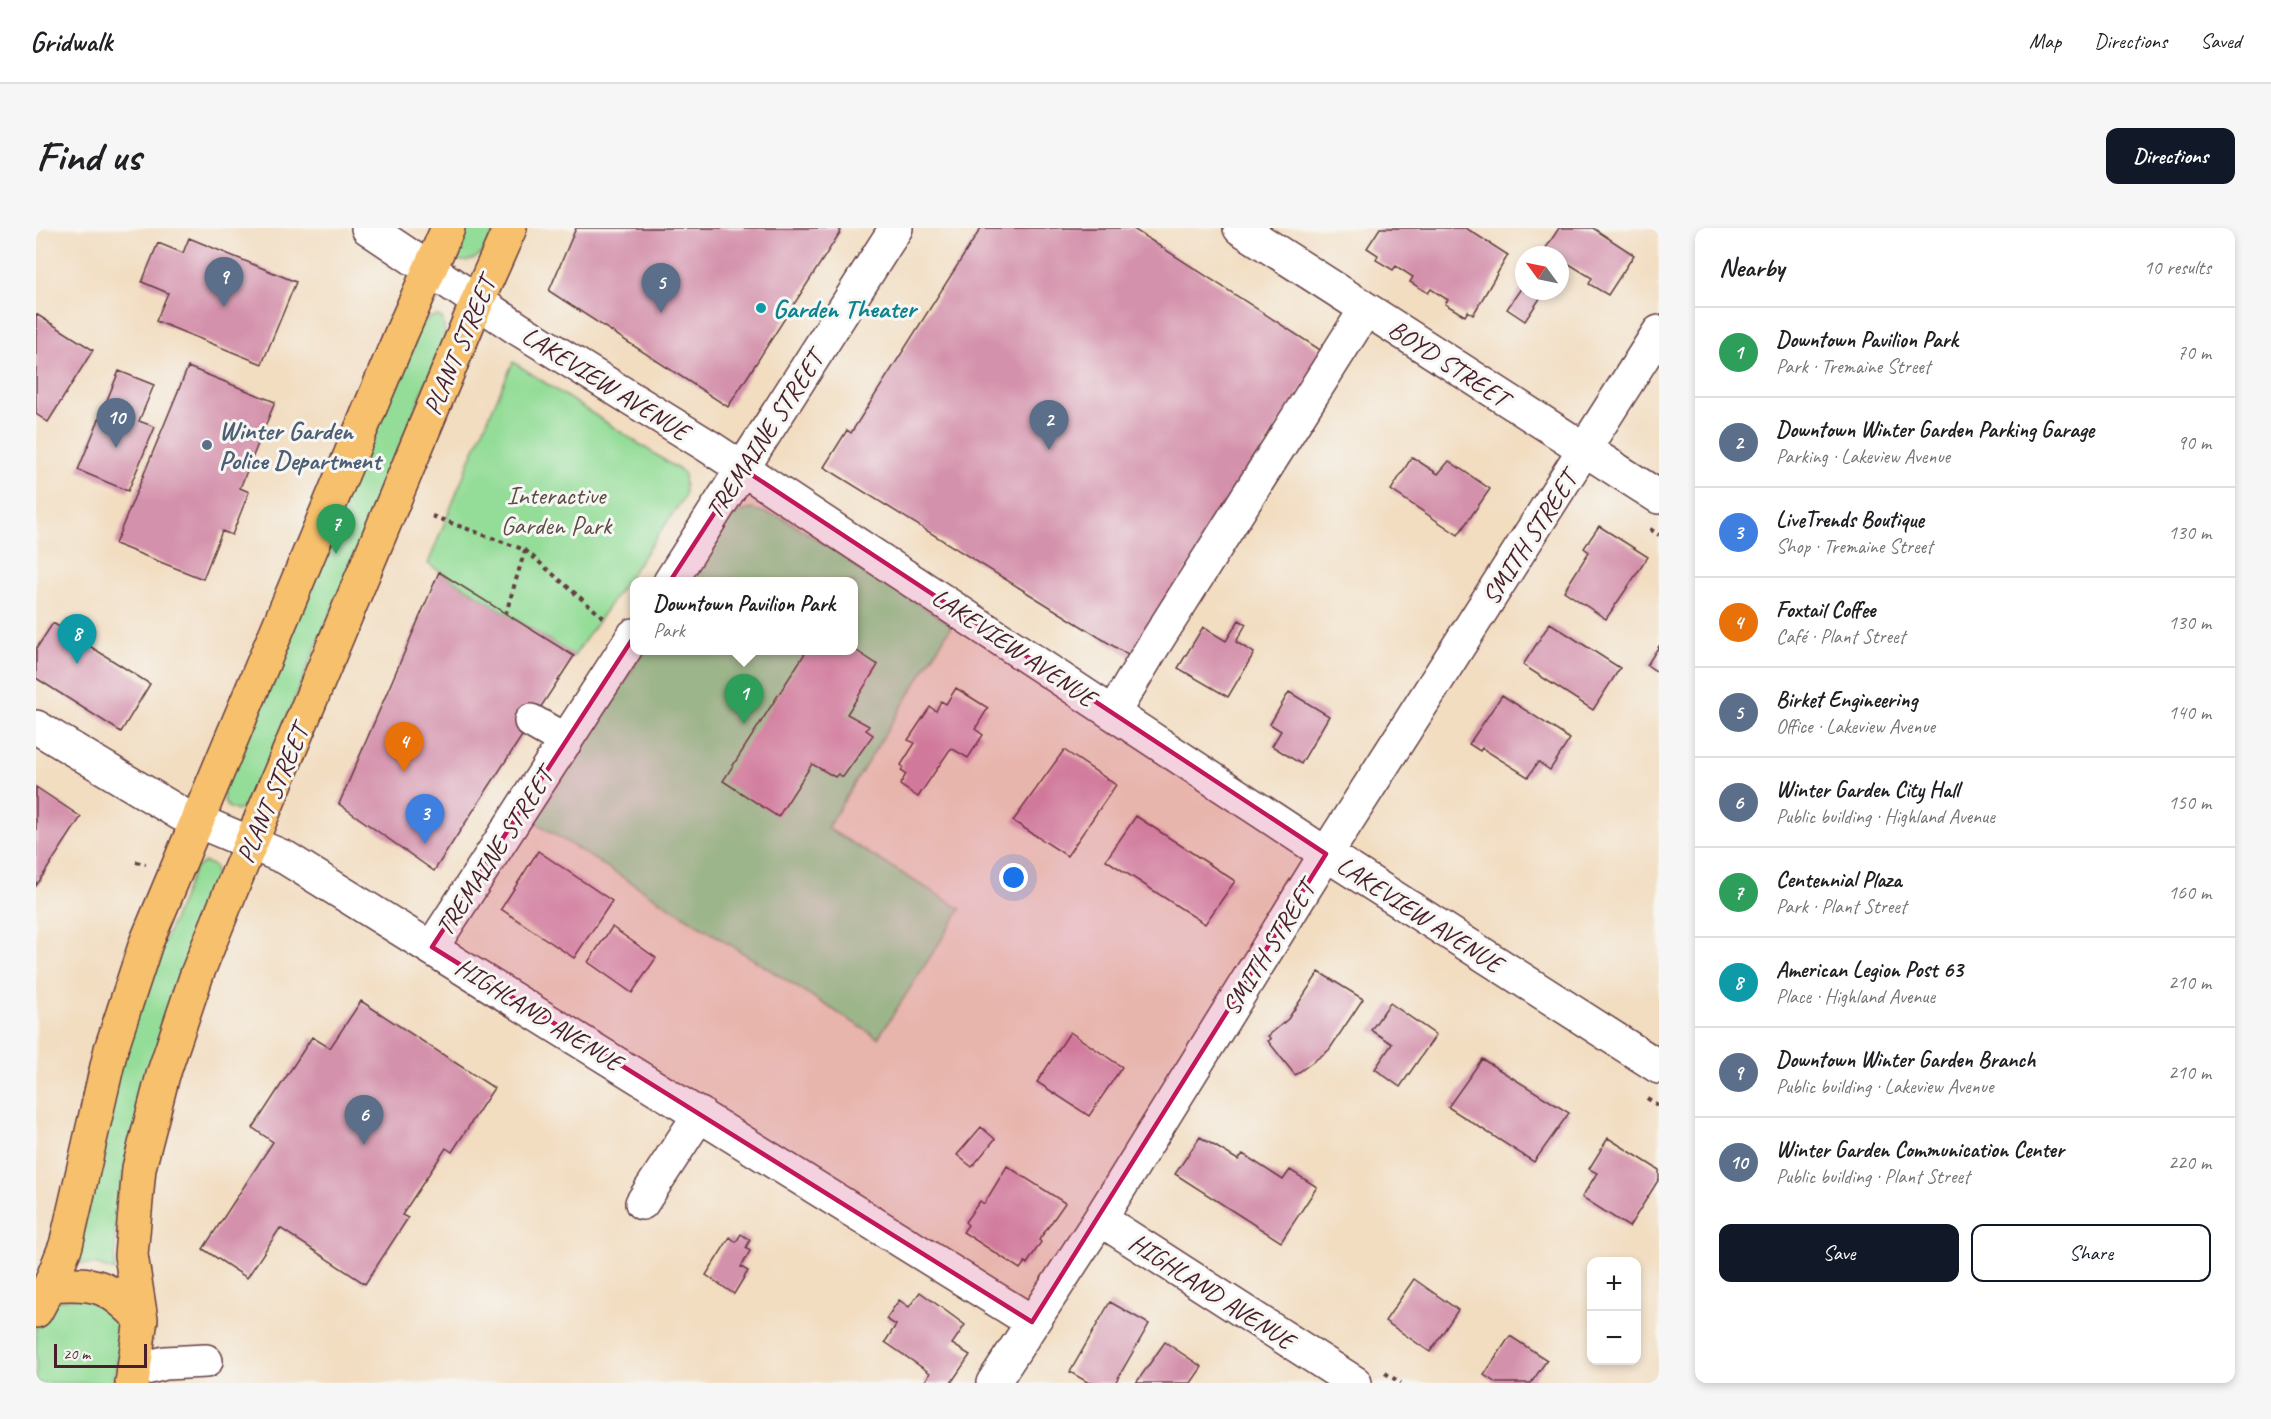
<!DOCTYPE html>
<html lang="en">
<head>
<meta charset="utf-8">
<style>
  :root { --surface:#fff; --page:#f6f6f6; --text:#202124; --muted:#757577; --line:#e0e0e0; --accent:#111827 }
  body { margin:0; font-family:Caveat,sans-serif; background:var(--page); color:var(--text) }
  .controls { position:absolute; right:18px; bottom:18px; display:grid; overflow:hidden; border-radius:12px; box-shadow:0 3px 9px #0003 }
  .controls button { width:54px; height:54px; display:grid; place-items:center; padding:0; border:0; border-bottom:2px solid var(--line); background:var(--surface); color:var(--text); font:30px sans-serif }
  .compass { position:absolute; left:1479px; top:18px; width:54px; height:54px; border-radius:50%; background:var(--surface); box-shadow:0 3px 9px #0003; rotate:303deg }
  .scale { position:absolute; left:18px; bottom:15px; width:93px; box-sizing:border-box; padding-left:6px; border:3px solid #4a1f2b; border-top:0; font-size:16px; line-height:21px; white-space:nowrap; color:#4a1f2b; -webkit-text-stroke:4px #f6f6f2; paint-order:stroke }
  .you { position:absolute; left:978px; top:650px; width:21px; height:21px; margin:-15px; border:4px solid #fff; border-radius:50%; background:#1a73e8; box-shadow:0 0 0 9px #1a73e833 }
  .badge { display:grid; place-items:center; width:39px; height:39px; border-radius:50%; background:var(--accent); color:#fff; font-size:20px; font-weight:700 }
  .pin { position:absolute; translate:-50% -50px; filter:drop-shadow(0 2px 3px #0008) }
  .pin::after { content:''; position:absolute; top:32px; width:21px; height:18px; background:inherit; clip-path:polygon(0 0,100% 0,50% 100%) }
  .popup { position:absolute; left:594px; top:349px; width:228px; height:78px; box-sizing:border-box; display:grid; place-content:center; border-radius:12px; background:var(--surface); filter:drop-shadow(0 2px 4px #0005); font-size:20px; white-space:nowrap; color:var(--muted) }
  .popup b { font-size:22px; color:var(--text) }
  .popup::after { content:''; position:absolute; left:50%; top:100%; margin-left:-12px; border:12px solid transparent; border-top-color:var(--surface) }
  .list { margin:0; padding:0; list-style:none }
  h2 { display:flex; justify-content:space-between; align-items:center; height:78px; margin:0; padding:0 24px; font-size:26px }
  h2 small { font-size:20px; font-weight:400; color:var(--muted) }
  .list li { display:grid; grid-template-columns:39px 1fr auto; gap:18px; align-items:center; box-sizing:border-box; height:90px; padding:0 24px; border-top:2px solid var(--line) }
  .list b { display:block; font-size:22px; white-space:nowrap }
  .list p { margin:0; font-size:20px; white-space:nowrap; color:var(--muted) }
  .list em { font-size:20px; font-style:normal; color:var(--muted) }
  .actions { display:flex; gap:12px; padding:18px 24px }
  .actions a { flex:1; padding:14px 0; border:2px solid var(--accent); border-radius:12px; text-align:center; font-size:21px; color:var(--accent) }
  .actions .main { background:var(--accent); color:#fff }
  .map { position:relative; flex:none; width:1623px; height:1155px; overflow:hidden; border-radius:12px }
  header { display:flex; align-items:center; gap:36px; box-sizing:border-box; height:84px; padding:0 30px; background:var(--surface); border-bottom:2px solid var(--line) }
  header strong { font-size:28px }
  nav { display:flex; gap:33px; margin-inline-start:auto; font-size:21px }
  .intro { display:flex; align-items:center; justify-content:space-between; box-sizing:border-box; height:144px; padding:0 36px }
  h1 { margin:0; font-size:42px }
  .button { padding:15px 27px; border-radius:12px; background:var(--accent); color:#fff; font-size:21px; font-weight:700 }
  main { display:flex; gap:36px; padding:0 36px }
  aside { flex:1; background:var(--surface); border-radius:12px; box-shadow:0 3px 9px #0003 }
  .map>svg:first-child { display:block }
  .green { fill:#94dd98; stroke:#6f7e62; stroke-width:1.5 }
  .building { fill:#d491ab }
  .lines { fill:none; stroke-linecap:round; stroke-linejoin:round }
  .minor-casing { stroke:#633c42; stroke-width:36 }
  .major-casing { stroke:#633c42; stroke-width:36 }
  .path { stroke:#633c42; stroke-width:4; stroke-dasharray:4.5 4.5; stroke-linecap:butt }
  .minor { stroke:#fff; stroke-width:33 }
  .major { stroke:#f7c06c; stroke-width:33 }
  .marked { fill:#c2185b; fill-opacity:0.2; stroke:#c2185b; stroke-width:4.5; stroke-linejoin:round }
  .culture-dot { fill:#0f9aa8; stroke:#f6f6f2; stroke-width:2 }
  .service-dot { fill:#5c6f8a; stroke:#f6f6f2; stroke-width:2 }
  .labels { text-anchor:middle; stroke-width:6; stroke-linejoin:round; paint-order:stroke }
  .culture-label { font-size:26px; font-weight:bold; fill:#0d838f; stroke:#f6f6f2; text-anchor:start }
  .street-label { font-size:26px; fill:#4a1f2b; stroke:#f6f6f2 }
  .service-label { font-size:26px; font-weight:bold; fill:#4e5e75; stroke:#f6f6f2; text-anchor:start }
  .park-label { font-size:26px; fill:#5c4e46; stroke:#f6f6f2 }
</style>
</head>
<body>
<header>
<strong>Gridwalk</strong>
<nav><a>Map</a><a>Directions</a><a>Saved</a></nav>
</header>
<div class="intro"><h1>Find us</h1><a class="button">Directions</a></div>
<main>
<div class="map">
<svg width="1623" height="1155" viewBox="0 0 1623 1155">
  <rect width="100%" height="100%" fill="#f6f6f2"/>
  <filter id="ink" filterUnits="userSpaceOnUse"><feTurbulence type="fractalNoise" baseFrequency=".0167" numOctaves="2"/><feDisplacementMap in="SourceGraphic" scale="12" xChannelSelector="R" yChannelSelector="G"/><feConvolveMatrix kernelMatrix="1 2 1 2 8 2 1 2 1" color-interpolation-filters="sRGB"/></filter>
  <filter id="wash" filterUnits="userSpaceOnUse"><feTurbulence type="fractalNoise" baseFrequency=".008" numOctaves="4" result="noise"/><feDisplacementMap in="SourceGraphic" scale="24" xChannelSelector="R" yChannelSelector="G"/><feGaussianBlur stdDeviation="1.35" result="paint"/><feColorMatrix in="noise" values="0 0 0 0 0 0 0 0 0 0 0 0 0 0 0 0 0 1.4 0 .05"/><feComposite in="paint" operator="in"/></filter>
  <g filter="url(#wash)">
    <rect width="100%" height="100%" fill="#f2ddc1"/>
    <!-- green -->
    <path class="green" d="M423,0H460C452,17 445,35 424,33L415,23Z
      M402,88L407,91L409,109L216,573L201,583L192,579L188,573L187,561L383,97L395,89Z
      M477,134L648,245L649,268L538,428L392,336L433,234Z
      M716,281L747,290L916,397L791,600L925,681L842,810L499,594L608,423L818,422V354L652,353L687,296L700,285Z
      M169,634L178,638L181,653L89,937L80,982L79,1043L61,1037L40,1035L89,807L159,640Z
      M47,1068C56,1073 68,1078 77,1085C92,1098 80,1138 77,1155H0V1102L2,1095L20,1073Z"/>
    <g id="blocks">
      <!-- building -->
      <path class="building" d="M540,0H801L805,3L692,179L513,63Z
        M945,0H1096L1289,125L1095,429L788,239L811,202L815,205Z
        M1344,0H1430L1472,27L1437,87L1432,83L1429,88L1409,76L1412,72L1395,61L1392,65L1374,54L1377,49L1360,38L1357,42L1340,32L1342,27L1331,20Z
        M1523,0H1557L1598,27L1572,67L1553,56L1556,50L1530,34L1526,39L1524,38V27L1506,26Z
        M153,10L260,54L226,136L120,93L132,65L106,54L122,15L147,25Z
        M1488,56V63H1509L1489,93L1471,81Z
        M0,86L57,122L12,194L0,186Z
        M152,139L239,174L204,260L213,264L205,284L196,307L186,303L167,351L79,316Z
        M83,143L118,157L103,193L119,199L92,263L42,242Z
        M1376,229L1402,246L1413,233L1454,261L1422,307L1355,262Z
        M1563,298L1612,329L1570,391L1528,363L1553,324L1548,320Z
        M403,344L538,428L398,643L303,576Z
        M1203,392L1210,396L1200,414L1218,425L1192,469L1142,440L1167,399L1190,413Z
        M17,395L114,456L85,504L0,450V421Z
        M1514,395L1584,440L1557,482L1487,437Z
        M1623,418V445L1611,437Z
        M818,421L842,437L811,486L833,498L830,502L837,507L807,549L802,546L799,549L776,536L742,589L687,553L771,422Z
        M920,460L952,480L939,501L947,507L932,530L915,520L882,569L864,557L870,546L865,543L867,539L865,537L879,515L872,512L894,479L900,483L905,473L910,476Z
        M1253,464L1293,488L1265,536L1236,518L1245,503L1234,496Z
        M1466,467L1534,511L1514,542L1502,534L1492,549L1446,520L1444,523L1433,516Z
        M1028,522L1080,557L1031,628L977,593Z
        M0,559L45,589L0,658Z
        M1100,588L1199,653L1169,696L1070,632Z
        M502,623L576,673L538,730L465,681Z
        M576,699L620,730L596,765L552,734Z
        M1283,744L1327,771L1293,822L1259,847L1232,813L1235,811L1232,808L1252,791Z
        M325,773L458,860L416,924L410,920L366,987L372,990L329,1056L244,1000L211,1050L167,1021L237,914L217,900L276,809L294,820Z
        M1354,775L1400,807L1364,859L1339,841L1356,816L1335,802Z
        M1034,804L1086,839L1053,888L1001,854Z
        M1446,831L1533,885L1498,934L1412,879Z
        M945,899L959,911L936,939L921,927Z
        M1164,909L1202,932L1207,926L1247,952L1254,942L1281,959L1245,1014L1139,946Z
        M1572,910L1623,942V951L1593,999L1546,969L1561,945L1553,941Z
        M971,938L1029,975L1003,1012L1005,1014L991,1036L989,1034L984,1041L927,1004L932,997L929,994L944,973L948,976Z
        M705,1006L714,1012L710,1020L714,1023L705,1039L712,1043L698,1066L670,1047L694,1009L700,1014Z
        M1378,1051L1422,1082L1394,1124L1349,1093Z
        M884,1064L929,1097L916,1116L934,1127L915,1155H888L894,1145L849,1114L860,1097L850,1091L863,1072L873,1079Z
        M1074,1074L1113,1096L1079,1155H1053L1034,1144Z
        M1474,1108L1511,1132L1495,1155H1460L1448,1147Z
        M1129,1114L1166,1139L1155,1155H1100Z"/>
    </g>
  </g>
  <g filter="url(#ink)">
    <use href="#blocks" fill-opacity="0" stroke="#633c42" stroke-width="1.5"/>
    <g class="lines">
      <defs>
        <path id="minor" d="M332,0L481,100L672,218L1290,626L1623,839
          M1204,0L1623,269
          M634,354L860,0
          M1077,485L1116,420L1330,81
          M495,493L530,513
          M0,499L145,586L250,630L996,1094
          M396,719L598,407
          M606,975L664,886
          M1064,991L1319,1155
          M98,1143L129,1135L170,1133
          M957,1155L1064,991L1290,626L1623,104"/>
        <path id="major" d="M14,1057C60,1053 73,1058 105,1091
          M0,1083L14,1057L30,1017L75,821L110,715L365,106L412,0
          M96,1155L105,1091L95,1027L103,940L127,847L161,746L193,667L441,74L474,0"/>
      </defs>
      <!-- minor casing -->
      <use href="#minor" class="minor-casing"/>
      <!-- major casing -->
      <use href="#major" class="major-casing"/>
      <!-- path -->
      <path class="path" d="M396,288L489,322L470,385
        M1614,301L1623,307
        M489,322L570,392
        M100,634L110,636
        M1611,870L1623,878
        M1349,1145L1365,1155"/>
      <!-- minor -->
      <use href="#minor" class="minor"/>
      <!-- major -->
      <use href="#major" class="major"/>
    </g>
  </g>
  <!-- marked area -->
  <path class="marked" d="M707,241L1290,626L996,1094L396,719Z"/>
  <!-- markers -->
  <circle class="culture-dot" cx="725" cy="80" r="6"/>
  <circle class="service-dot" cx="171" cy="217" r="6"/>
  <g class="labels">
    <!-- culture labels -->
    <g class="culture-label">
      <text x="737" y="89">Garden Theater</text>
    </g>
    <!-- street labels -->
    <g class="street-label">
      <text transform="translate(423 118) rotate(-67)" y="9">PLANT STREET</text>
      <text transform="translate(1413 135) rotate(33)" y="9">BOYD STREET</text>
      <text transform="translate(570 155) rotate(32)" y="9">LAKEVIEW AVENUE</text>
      <text transform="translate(728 207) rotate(-57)" y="9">TREMAINE STREET</text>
      <text transform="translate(1493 310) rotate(-57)" y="9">SMITH STREET</text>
      <text transform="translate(978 419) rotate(34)" y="9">LAKEVIEW AVENUE</text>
      <text transform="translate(236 566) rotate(-67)" y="9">PLANT STREET</text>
      <text transform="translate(458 624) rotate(-57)" y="9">TREMAINE STREET</text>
      <text transform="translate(1384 686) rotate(33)" y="9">LAKEVIEW AVENUE</text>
      <text transform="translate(1232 720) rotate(-58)" y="9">SMITH STREET</text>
      <text transform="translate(503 786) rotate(32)" y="9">HIGHLAND AVENUE</text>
      <text transform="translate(1176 1063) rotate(33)" y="9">HIGHLAND AVENUE</text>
    </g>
    <!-- service labels -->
    <g class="service-label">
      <text x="183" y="211">Winter Garden<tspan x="183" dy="30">Police Department</tspan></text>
    </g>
    <!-- park labels -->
    <g class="park-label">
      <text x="520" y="276">Interactive<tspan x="520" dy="30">Garden Park</tspan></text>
    </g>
  </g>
</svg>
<div class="controls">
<button>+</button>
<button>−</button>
</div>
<svg class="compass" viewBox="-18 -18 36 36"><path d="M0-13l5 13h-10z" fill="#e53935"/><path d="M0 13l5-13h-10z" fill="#757577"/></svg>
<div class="scale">20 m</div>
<div class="you"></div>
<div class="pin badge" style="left:708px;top:496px;background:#2e9e5b">1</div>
<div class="popup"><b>Downtown Pavilion Park</b>Park</div>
<div class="pin badge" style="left:1013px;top:222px;background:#5c6f8a">2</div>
<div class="pin badge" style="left:389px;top:616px;background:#3f7fe0">3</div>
<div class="pin badge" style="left:368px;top:544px;background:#e8710a">4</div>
<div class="pin badge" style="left:625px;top:85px;background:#5c6f8a">5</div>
<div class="pin badge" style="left:328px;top:917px;background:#5c6f8a">6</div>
<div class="pin badge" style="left:300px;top:326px;background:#2e9e5b">7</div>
<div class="pin badge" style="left:41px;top:436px;background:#0f9aa8">8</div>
<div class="pin badge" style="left:188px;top:79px;background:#5c6f8a">9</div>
<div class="pin badge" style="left:80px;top:220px;background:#5c6f8a">10</div>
</div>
<aside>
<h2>Nearby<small>10 results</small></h2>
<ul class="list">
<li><span class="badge" style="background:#2e9e5b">1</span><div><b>Downtown Pavilion Park</b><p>Park · Tremaine Street</p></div><em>70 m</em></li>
<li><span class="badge" style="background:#5c6f8a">2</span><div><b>Downtown Winter Garden Parking Garage</b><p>Parking · Lakeview Avenue</p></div><em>90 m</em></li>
<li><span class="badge" style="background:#3f7fe0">3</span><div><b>LiveTrends Boutique</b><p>Shop · Tremaine Street</p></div><em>130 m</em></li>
<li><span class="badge" style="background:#e8710a">4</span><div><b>Foxtail Coffee</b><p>Café · Plant Street</p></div><em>130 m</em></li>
<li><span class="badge" style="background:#5c6f8a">5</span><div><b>Birket Engineering</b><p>Office · Lakeview Avenue</p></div><em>140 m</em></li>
<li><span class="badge" style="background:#5c6f8a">6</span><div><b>Winter Garden City Hall</b><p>Public building · Highland Avenue</p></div><em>150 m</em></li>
<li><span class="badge" style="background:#2e9e5b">7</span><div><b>Centennial Plaza</b><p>Park · Plant Street</p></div><em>160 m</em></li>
<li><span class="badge" style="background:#0f9aa8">8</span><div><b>American Legion Post 63</b><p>Place · Highland Avenue</p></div><em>210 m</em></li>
<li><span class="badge" style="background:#5c6f8a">9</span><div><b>Downtown Winter Garden Branch</b><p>Public building · Lakeview Avenue</p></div><em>210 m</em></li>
<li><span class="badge" style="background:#5c6f8a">10</span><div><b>Winter Garden Communication Center</b><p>Public building · Plant Street</p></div><em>220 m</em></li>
</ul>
<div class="actions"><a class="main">Save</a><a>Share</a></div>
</aside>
</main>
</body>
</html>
